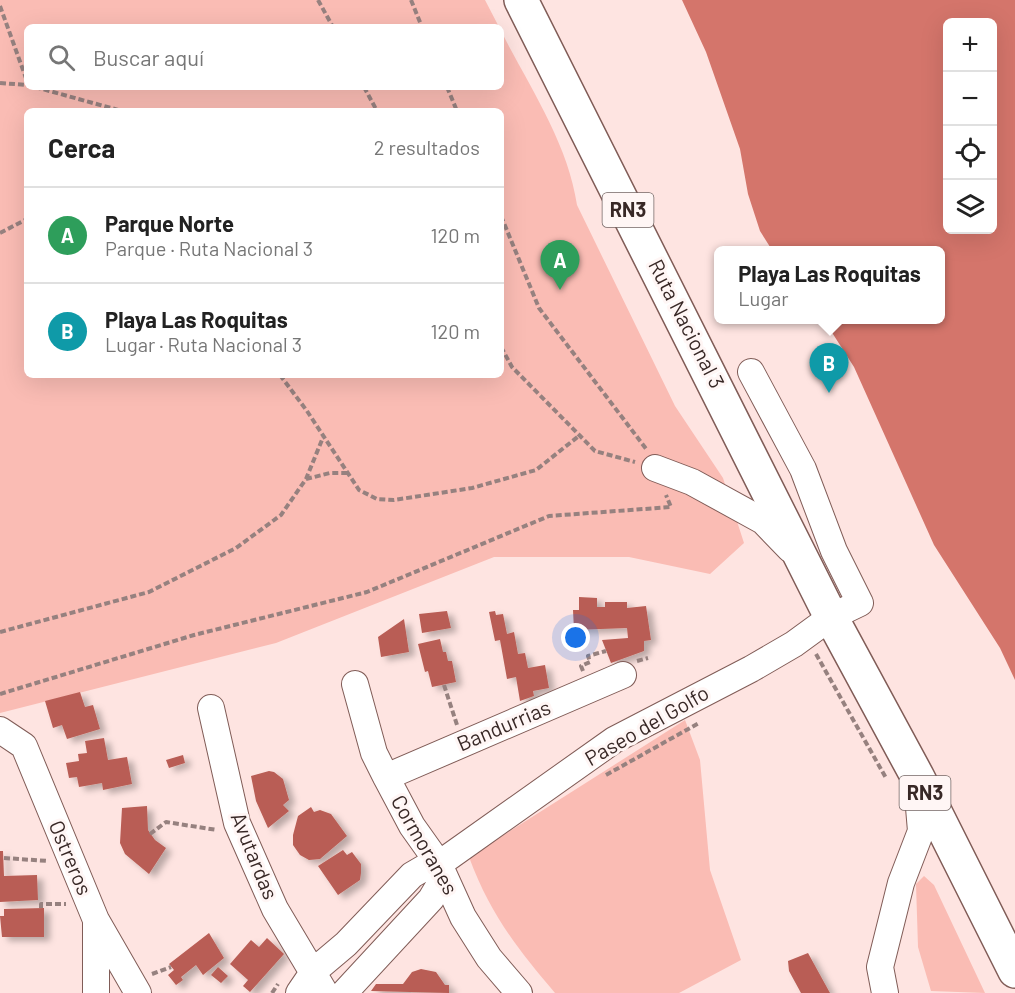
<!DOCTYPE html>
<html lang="es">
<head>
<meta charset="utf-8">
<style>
  :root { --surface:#fff; --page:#f6f6f6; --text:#222; --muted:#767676; --line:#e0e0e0; --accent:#1c6770 }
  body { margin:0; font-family:Barlow,sans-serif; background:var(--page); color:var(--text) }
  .controls { position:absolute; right:18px; top:18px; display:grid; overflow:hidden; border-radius:9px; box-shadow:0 6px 24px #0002 }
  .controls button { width:54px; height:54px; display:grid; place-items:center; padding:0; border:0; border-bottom:2px solid var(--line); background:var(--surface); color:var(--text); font:30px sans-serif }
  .you { position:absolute; left:576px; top:638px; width:21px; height:21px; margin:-15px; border:4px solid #fff; border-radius:50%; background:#1a73e8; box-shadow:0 0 0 9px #1a73e833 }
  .badge { display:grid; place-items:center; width:39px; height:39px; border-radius:50%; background:var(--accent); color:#fff; font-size:20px; font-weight:700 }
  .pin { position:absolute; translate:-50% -50px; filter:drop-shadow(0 2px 3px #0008) }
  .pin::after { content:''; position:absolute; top:32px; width:21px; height:18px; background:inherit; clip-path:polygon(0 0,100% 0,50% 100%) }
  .popup { position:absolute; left:714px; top:246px; width:231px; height:78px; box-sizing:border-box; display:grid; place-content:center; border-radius:9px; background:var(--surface); filter:drop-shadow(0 2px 4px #0005); font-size:20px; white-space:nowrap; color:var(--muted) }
  .popup b { font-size:22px; color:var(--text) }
  .popup::after { content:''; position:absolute; left:50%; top:100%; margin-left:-12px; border:12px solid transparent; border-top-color:var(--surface) }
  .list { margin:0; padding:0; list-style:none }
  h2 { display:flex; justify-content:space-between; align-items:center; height:78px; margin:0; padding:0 24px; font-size:26px }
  h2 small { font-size:20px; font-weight:400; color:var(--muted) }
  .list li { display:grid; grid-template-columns:39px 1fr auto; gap:18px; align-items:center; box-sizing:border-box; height:96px; padding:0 24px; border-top:2px solid var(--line) }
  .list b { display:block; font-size:22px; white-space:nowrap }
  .list p { margin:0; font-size:20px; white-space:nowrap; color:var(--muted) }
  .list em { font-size:20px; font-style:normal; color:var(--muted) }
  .icon { flex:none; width:33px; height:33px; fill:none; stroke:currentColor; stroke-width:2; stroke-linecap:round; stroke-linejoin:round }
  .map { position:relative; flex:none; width:1015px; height:993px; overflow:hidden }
  .search { position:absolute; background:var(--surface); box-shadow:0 6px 24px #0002; left:24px; top:24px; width:480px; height:66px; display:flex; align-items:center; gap:15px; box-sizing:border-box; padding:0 21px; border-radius:9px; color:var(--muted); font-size:22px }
  .panel { position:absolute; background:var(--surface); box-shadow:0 6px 24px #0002; left:24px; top:108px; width:480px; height:270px; border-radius:9px }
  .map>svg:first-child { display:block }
  .green { fill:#fabcb4; fill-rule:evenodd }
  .water { fill:#d4756b; fill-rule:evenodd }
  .building { fill:#b95d54; filter:url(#shadow) }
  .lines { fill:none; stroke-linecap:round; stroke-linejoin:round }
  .minor-casing { stroke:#805c57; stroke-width:28 }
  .highway-casing { stroke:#805c57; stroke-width:36 }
  .path { stroke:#96817f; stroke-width:4; stroke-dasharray:6 3; stroke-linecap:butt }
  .minor { stroke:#fff; stroke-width:26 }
  .highway { stroke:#fff; stroke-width:33 }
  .labels { text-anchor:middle; stroke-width:6; stroke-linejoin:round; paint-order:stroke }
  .shield { fill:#fff6f5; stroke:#746664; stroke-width:1.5 }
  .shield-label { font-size:20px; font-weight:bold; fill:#382826 }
  .street-label { font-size:21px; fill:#382826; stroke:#fff6f5 }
</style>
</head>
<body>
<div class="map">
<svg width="1015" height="993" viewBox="0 0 1015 993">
  <defs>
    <filter id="shadow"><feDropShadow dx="6" dy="4" stdDeviation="3" flood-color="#0004"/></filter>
  </defs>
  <rect width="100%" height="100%" fill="#fee4e1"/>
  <!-- green -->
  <path class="green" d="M0,0H485L499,27H27V87H501V31C529,86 568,143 577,205L675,406L723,478L744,543L710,574L629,557H494L276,643L0,713ZM27,111H501V375H27Z
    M685,720L700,760L710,870L741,960L679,993H555C517,948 490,914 469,857Z
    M924,876L934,885L985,993L931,991L918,947L916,884Z"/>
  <!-- water -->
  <path class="water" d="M682,0H1015V680L1000,648L934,545L854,367L824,320H940V250H772L760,231L748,194L740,149L706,52ZM948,22H992V230H948Z"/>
  <!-- building -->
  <path class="building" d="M579,597L597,598V607H605V602H627V608L646,606L651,640L644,641V651L611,663L602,640L628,638L627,628L574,630L573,610H579Z
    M447,611L451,628L422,633L419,614Z
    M495,611L496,615L503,614L507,634L514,632L518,654L525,653L528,668L545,665L549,688L533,691L534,696L520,701L516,677L507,679L500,640L495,641L489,612Z
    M404,619L409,652L381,657L378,637Z
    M440,639L443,652H446L448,661H452L456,682L432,687L428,671L425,672L418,644Z
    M80,692L85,707L93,705L100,729L67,739L62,725L53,728L45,701Z
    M104,738L108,760L127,757L132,784L103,790L102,783L79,787L77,777L69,778L66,763L79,761L78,754L87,753L85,741Z
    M183,755L185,763L169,768L166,760Z
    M269,771L274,772L283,779L289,800L283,805L289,811L268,828L256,801L251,776Z
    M147,806L148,830L155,840L166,848L149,874L125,854L120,843L122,808Z
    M311,807L314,812L320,810L331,814L347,836L320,859L309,860L300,855L293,845V835L298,816Z
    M343,850L347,855L352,852L361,864V873L360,880L338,895L318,866Z
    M0,851H3L4,876L37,875L38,900L0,902Z
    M44,908V937H2L0,916H4V909Z
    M209,933L224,958L203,975L196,965L181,977L183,980L176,985L168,975L174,970L169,964Z
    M267,938L284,954L250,992L243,986L248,980L230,964L251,940L259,947Z
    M808,953L830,993H801L789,971L788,961Z
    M218,967L228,976L221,983L211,975Z
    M421,969L436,972L445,985H449V993L371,991L376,984H403L412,972Z"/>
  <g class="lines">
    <defs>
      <path id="minor" d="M655,468L692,482L763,521L790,549
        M355,684L374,753L386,777L412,826L439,864L463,917L489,958L519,993
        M211,708L237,823L275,909L325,993
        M0,730L24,746L96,920L138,993
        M386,777L623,675
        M96,993V920
        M299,993L314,971L346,944L412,875L424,868L439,864L614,740L751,669L794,644L831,617L860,603L834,551L803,469L751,372
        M344,993L431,899L440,884L439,864
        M885,993L880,967L901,883L921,831L917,784"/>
      <path id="highway" d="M521,0L831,617L917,776L1015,971"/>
    </defs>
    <!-- minor casing -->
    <use href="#minor" class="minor-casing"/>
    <!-- highway casing -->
    <use href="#highway" class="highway-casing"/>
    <!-- path -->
    <path class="path" d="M318,0L333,27
      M411,0L422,27
      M0,6L27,81
      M0,83L27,85
      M35,87L122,111
      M364,87L377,111
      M447,87L457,111
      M501,216L539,308L647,450
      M0,233L27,219
      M501,347L512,367L595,451L635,462
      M280,375L307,411L359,490L377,499L394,500L472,488L536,470L580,435
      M306,479L330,473H348
      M0,632L149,592L236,548L281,515L306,479L324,435
      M816,654L886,778
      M637,661L648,658
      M583,671L581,666L590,662L588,656L606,651
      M444,685L457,725
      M0,694L194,635L367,592L549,516L671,507L666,495
      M606,775L699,723
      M150,834L166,822L217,830
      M4,858L48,861
      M41,908V904H66
      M152,974L171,967
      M272,993L278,984"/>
    <!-- minor -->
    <use href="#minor" class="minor"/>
    <!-- highway -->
    <use href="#highway" class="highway"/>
  </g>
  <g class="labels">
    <!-- shield labels -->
    <g class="shield">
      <rect x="602.5" y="193" width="51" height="34" rx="4.5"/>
      <rect x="899.5" y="776" width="51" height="34" rx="4.5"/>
    </g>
    <g class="shield-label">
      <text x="628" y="217">RN3</text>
      <text x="925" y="800">RN3</text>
    </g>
    <!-- street labels -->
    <g class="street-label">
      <text transform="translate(686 324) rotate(63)" y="7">Ruta Nacional 3</text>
      <text transform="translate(504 726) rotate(-23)" y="7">Bandurrias</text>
      <text transform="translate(647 726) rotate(-30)" y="7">Paseo del Golfo</text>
      <text transform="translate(424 845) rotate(60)" y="7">Cormoranes</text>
      <text transform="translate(254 856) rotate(68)" y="7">Avutardas</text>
      <text transform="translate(70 858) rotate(67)" y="7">Ostreros</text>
    </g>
  </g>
</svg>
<div class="controls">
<button>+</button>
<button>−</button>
<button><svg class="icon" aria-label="locate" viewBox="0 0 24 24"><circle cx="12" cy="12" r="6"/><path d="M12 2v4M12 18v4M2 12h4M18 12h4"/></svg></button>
<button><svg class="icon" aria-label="layers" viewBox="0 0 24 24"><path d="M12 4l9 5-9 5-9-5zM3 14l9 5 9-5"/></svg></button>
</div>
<div class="you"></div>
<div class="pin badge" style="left:560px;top:290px;background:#2e9e5b">A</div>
<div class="pin badge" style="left:829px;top:393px;background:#0f9aa8">B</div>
<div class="popup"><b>Playa Las Roquitas</b>Lugar</div>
<div class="search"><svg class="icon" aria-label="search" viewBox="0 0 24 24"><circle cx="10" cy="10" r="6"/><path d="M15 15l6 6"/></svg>Buscar aquí</div>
<section class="panel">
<h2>Cerca<small>2 resultados</small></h2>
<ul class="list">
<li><span class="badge" style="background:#2e9e5b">A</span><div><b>Parque Norte</b><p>Parque · Ruta Nacional 3</p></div><em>120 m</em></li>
<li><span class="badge" style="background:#0f9aa8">B</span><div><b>Playa Las Roquitas</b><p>Lugar · Ruta Nacional 3</p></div><em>120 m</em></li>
</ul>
</section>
</div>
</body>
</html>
